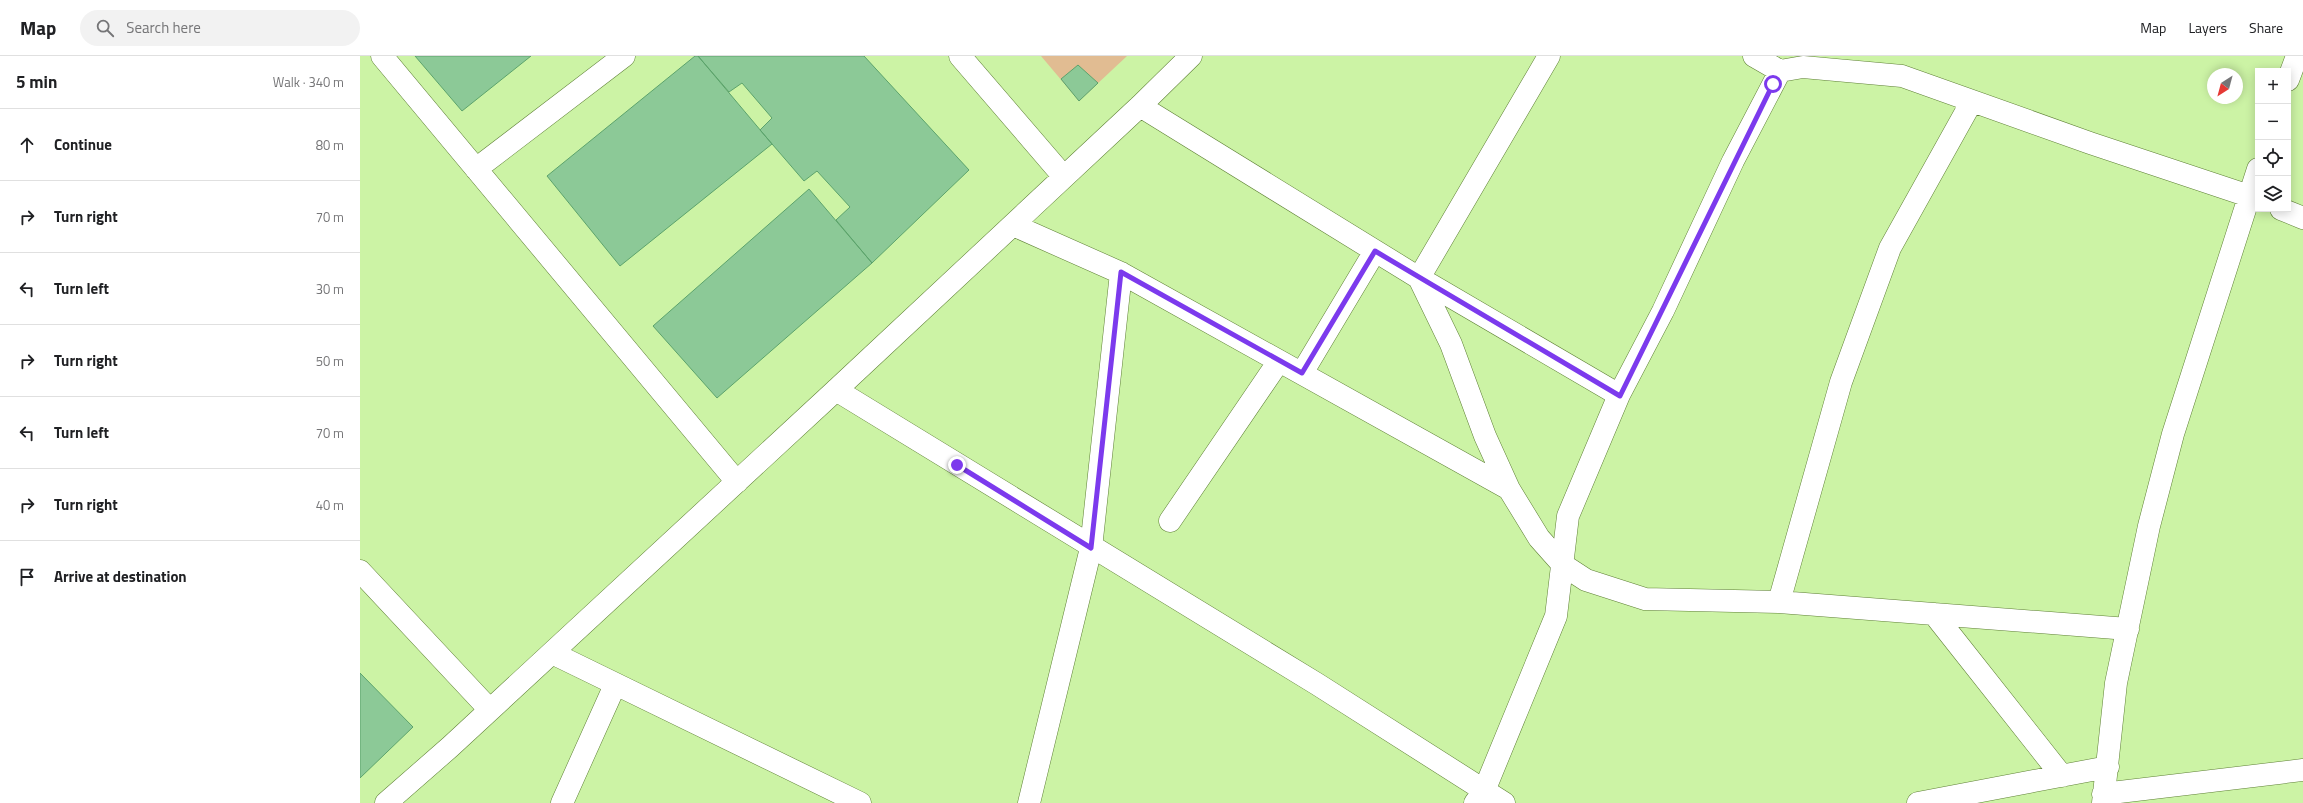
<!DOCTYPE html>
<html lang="en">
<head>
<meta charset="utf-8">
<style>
  :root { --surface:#fff; --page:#f2f2f2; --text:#202124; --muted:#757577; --line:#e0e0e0 }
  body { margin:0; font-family:"Titillium Web",sans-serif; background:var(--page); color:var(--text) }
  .controls { position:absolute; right:12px; top:12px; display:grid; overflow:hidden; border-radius:0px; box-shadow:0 2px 10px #0003 }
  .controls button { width:36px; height:36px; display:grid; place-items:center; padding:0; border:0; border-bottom:1px solid var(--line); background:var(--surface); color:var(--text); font:20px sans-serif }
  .compass { position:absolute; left:1847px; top:12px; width:36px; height:36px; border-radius:50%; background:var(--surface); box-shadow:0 2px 10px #0003; rotate:216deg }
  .stop { position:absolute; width:12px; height:12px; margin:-9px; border:3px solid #7c3aed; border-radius:50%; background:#fff }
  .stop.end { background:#7c3aed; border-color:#fff; box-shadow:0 1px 4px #0008 }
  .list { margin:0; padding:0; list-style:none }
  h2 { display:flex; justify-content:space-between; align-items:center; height:52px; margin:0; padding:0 16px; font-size:17px }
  h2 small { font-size:13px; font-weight:400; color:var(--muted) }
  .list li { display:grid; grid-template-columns:26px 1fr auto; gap:12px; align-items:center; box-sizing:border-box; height:72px; padding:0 16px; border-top:1px solid var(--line) }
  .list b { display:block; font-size:15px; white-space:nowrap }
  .list em { font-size:13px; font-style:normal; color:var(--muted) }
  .icon { flex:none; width:22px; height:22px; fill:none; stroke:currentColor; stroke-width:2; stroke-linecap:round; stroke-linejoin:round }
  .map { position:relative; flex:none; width:1943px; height:747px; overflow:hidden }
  header { display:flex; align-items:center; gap:24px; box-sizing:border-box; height:56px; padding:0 20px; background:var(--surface); border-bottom:1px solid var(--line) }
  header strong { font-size:19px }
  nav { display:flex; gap:22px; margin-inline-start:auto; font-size:14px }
  .search { width:280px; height:36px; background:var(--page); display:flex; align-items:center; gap:10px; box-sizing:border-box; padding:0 14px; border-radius:22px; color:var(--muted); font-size:15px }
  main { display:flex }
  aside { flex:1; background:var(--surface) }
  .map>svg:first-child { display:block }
  .green { fill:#e1bc92 }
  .building { fill:#8cc997; stroke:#5ca36c }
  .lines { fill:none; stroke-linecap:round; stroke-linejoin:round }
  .minor-casing { stroke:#5f8036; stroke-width:23 }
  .minor { stroke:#fff; stroke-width:22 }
  .route { stroke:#7c3aed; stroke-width:5 }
</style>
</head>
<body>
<header>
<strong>Map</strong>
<div class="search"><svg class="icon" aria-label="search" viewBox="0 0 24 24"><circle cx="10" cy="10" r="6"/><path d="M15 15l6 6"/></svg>Search here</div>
<nav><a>Map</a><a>Layers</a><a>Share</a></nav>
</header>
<main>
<aside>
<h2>5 min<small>Walk · 340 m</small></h2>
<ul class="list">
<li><svg class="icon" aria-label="ahead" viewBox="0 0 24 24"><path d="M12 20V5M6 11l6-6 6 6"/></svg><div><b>Continue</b></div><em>80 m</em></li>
<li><svg class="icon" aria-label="right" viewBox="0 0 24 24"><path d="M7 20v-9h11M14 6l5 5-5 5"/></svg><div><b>Turn right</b></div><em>70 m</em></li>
<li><svg class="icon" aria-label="left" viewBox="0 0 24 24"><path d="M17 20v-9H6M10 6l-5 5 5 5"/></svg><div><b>Turn left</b></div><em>30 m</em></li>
<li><svg class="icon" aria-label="right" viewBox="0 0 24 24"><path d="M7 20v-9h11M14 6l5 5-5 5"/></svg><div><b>Turn right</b></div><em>50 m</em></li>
<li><svg class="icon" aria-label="left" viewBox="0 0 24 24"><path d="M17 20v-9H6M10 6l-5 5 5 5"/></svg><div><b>Turn left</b></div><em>70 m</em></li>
<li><svg class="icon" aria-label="right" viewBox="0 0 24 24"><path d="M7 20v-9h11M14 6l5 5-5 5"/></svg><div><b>Turn right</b></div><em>40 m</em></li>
<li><svg class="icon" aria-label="arrive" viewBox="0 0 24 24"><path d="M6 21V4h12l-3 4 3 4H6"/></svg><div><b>Arrive at destination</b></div></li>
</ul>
</aside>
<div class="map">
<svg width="1943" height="747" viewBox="0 0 1943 747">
  <rect width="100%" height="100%" fill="#ccf3a5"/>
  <!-- green -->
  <path class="green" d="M681,0H767L719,45Z"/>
  <!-- building -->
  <path class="building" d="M55,0H171L102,55Z
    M335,0H338L412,88L260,210L187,120Z
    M338,0H504L609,114L512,207L476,164L490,151L457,115L444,125L400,74L412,62L382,27L369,36Z
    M718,9L738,27L719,45L701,23Z
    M449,133L512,207L357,342L293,270Z
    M0,617L53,671L0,722Z"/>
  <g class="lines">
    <defs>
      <path id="minor" d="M22,0L377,426
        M600,0L704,121
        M1189,0L1059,222L1091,288L1125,380L1149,433L1179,482L1203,509L1226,524L1285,543L1419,546L1768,573
        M1394,0L1420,15
        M1928,24L1937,0
        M780,50L1059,222L1259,339
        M116,113L264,0
        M1921,153L1943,162
        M653,169L761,217L1149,433
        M942,317L1015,195
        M476,334L957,628L1144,747
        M810,465L919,305
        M0,515L130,654
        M1419,546L1481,326L1530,192L1612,45
        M1574,558L1702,720
        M192,597L500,747
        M1743,738L1943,714
        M26,747L90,691L476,334L780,50L831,0
        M202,747L255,629
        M669,747L731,492L761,217
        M1115,747L1124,735L1196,560L1208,460L1259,339L1303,255L1373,105L1420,15L1443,11L1542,20L1730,87L1898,143
        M1558,747L1748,711
        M1743,747L1756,627L1789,470L1813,378L1898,113"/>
    </defs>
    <!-- minor casing -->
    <use href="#minor" class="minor-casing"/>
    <!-- minor -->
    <use href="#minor" class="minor"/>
  </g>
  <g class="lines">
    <!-- route -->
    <path class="route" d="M597,409L731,492L761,216L942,317L1015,195L1260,340L1413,28"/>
  </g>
</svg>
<div class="controls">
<button>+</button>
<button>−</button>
<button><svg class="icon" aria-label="locate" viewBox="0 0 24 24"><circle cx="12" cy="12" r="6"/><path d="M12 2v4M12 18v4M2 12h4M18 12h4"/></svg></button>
<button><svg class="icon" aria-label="layers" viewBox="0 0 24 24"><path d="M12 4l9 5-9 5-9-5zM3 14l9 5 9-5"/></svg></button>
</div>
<svg class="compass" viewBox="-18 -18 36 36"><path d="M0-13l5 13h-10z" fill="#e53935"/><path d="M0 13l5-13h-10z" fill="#757577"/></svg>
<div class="stop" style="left:1413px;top:28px"></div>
<div class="stop end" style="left:597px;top:409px"></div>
</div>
</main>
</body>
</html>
